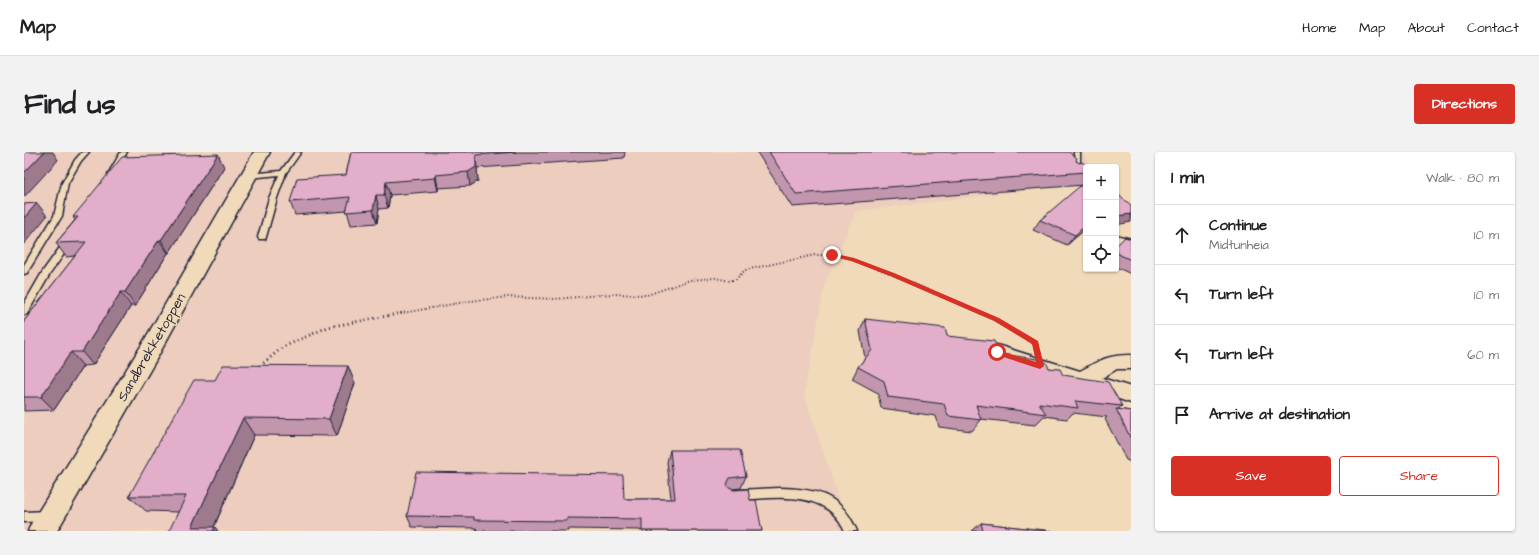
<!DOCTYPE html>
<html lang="en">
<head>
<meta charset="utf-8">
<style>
  :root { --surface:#fff; --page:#f2f2f2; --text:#202124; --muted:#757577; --line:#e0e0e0; --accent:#d93025 }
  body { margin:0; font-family:"Architects Daughter",sans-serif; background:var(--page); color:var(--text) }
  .controls { position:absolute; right:12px; top:12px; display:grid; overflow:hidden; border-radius:4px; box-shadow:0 1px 3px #0004 }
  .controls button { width:36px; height:36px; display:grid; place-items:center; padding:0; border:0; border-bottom:1px solid var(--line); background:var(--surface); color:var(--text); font:20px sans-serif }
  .stop { position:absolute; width:12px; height:12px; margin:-9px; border:3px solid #d93025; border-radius:50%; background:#fff }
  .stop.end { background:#d93025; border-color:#fff; box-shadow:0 1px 4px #0008 }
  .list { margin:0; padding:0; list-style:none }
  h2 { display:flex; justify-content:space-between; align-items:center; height:52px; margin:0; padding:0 16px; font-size:17px }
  h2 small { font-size:13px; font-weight:400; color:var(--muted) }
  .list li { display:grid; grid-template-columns:26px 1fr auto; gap:12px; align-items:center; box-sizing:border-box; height:60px; padding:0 16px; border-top:1px solid var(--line) }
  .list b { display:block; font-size:15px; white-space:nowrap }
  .list p { margin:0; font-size:13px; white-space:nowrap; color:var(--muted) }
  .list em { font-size:13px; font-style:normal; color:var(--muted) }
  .actions { display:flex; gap:8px; padding:12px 16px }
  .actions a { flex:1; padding:9px 0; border:1px solid var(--accent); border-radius:4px; text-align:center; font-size:14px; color:var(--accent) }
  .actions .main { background:var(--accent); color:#fff }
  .icon { flex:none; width:22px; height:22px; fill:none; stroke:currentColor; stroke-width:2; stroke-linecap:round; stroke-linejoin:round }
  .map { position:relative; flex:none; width:1107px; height:379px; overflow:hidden; border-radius:4px }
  header { display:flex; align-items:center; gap:24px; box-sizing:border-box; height:56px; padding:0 20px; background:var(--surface); border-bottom:1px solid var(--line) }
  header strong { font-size:19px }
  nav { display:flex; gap:22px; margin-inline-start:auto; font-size:14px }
  .intro { display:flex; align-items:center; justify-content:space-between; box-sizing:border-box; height:96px; padding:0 24px }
  h1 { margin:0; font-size:28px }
  .button { padding:10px 18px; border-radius:4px; background:var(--accent); color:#fff; font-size:14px; font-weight:700 }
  main { display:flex; gap:24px; padding:0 24px }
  aside { flex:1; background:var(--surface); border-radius:4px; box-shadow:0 1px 3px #0004 }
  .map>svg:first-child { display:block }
  .built { fill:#eccdbe }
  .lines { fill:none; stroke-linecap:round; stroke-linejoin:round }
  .service-casing { stroke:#22223b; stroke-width:3 }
  .minor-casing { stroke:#22223b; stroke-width:3 }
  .tertiary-casing { stroke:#22223b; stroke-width:3 }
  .path-far1 { stroke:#22223b; stroke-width:2; stroke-dasharray:1 2.5; stroke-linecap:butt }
  .path { stroke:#22223b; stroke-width:3; stroke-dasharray:1 3.5; stroke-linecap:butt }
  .service { fill:#f0dab9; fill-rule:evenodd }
  .minor { fill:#f0dab9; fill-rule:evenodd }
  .tertiary { fill:#f0dab9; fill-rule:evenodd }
  .wall { fill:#c296ad; stroke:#22223b }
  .shaded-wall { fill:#9e7a8d; stroke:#22223b }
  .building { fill:#e2aec9; stroke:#22223b }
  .route { fill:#d93025 }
  .labels { text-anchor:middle; stroke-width:3; stroke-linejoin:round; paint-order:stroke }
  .street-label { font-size:14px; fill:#22223b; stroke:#f0dab9 }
</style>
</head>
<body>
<header>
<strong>Map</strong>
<nav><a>Home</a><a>Map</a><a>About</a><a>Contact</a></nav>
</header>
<div class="intro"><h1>Find us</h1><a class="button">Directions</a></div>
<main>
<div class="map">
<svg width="1107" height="379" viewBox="0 0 1107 379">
  <rect width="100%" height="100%" fill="#f0dab9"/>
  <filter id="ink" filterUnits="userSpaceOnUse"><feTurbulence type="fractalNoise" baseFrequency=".025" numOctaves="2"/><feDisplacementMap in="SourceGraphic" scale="8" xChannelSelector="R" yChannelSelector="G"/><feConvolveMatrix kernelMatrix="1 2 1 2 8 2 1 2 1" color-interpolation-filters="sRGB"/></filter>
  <g filter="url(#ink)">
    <!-- built -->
    <path class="built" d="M0,0H1060V4L1067,15H1062V31L832,59L801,131L780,242L825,379H0Z"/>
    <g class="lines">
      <defs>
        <path id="service" d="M58,0H65L57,9L44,31L38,64L3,121L0,122V113L30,64L38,31L51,8Z
          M97,0H103L89,23H85L84,22Z
          M271,0H277L262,21L253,46L242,85L241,87H235L234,85L245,46L255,23L224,26L221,24L224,22L257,19Z
          M1050,0H1056V16L1049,21L1046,19L1050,15Z
          M42,87H48L49,89L26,122L3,162L0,163V152L19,119Z
          M756,336C794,337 817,342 833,379H821C803,337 751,346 714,348L710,347L708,343L710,339L714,338Z
          M23,359L27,360L29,364L27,368L23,369L0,370V360Z"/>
        <path id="minor" d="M1092,83L1107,87V97L1092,93Z
          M973,193L1056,219C1077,208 1083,203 1107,203V217H1093L1078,226L1107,235V251L966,205L963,200L966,195Z"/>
        <path id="tertiary" d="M230,0H246L133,206L33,379H4L8,370L117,194Z"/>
      </defs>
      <!-- service casing -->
      <use href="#service" class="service-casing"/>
      <!-- minor casing -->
      <use href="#minor" class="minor-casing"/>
      <!-- tertiary casing -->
      <use href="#tertiary" class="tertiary-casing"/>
      <!-- path-far1 -->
      <path class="path-far1" d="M373,162L446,149L484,145L531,147L588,142L623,143L666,128L691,126L706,129L712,127L721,118L791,103H809L828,107L868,122L959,162"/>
      <!-- path -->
      <path class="path" d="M957,161L972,168L1012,193
        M236,214L259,195L304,175L379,161"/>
      <!-- service -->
      <use href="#service" class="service"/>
      <!-- minor -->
      <use href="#minor" class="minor"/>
      <!-- tertiary -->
      <use href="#tertiary" class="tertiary"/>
    </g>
    <!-- wall -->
    <path class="wall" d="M327,0H601L600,6L453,16L454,29L446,34L414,36V39L366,43L364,56L355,57L353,71L327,73L323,59L271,63L266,50L322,23Z
      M735,0L1052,9L1062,15V78L1059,79L1043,93L1009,78L1016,68L1060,33L768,55L734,2Z
      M200,15L145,101H144L111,154H107L69,213L59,214L30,258L0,259V169L51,104L42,105L32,91L51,68L49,65Z
      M1107,87V122L1092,115V94Z
      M841,167L923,184L977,202L1025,216L1098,254L1094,257L1107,259V313L1105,309L1102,308L1081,267L1083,265L1049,261L1043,267L1020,264L1011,273L957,267V268L948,279L915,275L912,264L857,256L854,241L828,227L834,215L841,206L836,179Z
      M191,228L331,231L313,284L230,283L190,375L154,360L122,359L105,344Z
      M646,298L722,324L717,336L708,337L726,348L738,379H616V378L544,377V379H453L452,376L388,375L383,364L600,347H647L643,310Z
      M957,371L1028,379H948Z"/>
    <!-- shaded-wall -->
    <path class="shaded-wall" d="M20,0H29L34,8L0,45V21Z
      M194,2L200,15L145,101L137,88Z
      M452,3L454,29L446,34L444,20Z
      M412,23L414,36V39L411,26Z
      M362,30L366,43L364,56L360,43Z
      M352,43L355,57L353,71L349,58Z
      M13,51L23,64L0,92V66Z
      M1107,62V70L1092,73V64Z
      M1062,72V78L1059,79L1043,93L1051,83Z
      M135,88L144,101L111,154L101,140Z
      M97,140L107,154L69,213L58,200Z
      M47,200L59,214L30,258L17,245Z
      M324,214L331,231L313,284L305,267Z
      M219,266L230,283L188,379L168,375Z
      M191,375L194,379H189Z"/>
    <!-- building -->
    <path class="building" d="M0,0H20L0,21Z
      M327,0H492L452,3V15L444,20L412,23L411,26L362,30L360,43H352L349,58L322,60L326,45L266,50L273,26L322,23Z
      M745,0H1045L1053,6L1052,9L1056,11L1058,10L1065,15H1062V20L772,42Z
      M194,2L137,88H135L101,140H97L58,200H47L17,245H0V169L62,90L32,91L54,65H49L98,5Z
      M1062,32V73L1051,83L1016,68L1056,34Z
      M1092,41L1107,53V62L1092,64Z
      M13,51L0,66V52Z
      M1101,85L1107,87V108L1092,101V94Z
      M841,167L921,176L923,184L970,189L977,202L1013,207L1022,210L1025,216L1036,217L1039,223L1084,230L1098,254L1051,249L1054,256L1015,251L1022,262L952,253L957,268L924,264L920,252L864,245L860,229L834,215L848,198Z
      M199,213L324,214L305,267L219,266L168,375H191L189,379H145L162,344H105L170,228H191Z
      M1092,257L1107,259V287Z
      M646,298H716L722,324L706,326L703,332L705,336L710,338L724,337L726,348H732L738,379H618V367L543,366V369L450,368V365L383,364L392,320L599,323L600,347H651Z
      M957,371L1028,379H959Z"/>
  </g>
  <!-- route -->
  <path class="route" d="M808,101L830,106L870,121L975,166L1014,189L1020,214L1016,217L970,202L969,200L973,198L1012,210L1008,192L970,169L866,124L827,109L807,104L806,103Z"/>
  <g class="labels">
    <!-- street labels -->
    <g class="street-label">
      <text transform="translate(127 195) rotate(-60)" y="5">Sandbrekketoppen</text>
    </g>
  </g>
</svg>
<div class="controls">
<button>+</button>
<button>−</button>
<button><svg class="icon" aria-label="locate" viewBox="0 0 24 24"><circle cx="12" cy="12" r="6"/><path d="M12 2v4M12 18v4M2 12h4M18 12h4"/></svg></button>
</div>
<div class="stop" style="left:973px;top:200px"></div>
<div class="stop end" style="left:808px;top:103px"></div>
</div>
<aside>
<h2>1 min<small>Walk · 80 m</small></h2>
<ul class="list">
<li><svg class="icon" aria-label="ahead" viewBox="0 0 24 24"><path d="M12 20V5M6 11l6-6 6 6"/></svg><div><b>Continue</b><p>Midtunheia</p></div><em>10 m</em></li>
<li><svg class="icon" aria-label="left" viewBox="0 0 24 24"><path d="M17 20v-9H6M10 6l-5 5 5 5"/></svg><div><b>Turn left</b></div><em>10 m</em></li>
<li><svg class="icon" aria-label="left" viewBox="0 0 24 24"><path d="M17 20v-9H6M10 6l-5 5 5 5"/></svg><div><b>Turn left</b></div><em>60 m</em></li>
<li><svg class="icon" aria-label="arrive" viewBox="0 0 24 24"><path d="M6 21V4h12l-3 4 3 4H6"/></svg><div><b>Arrive at destination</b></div></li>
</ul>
<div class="actions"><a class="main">Save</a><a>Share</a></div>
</aside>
</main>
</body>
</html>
